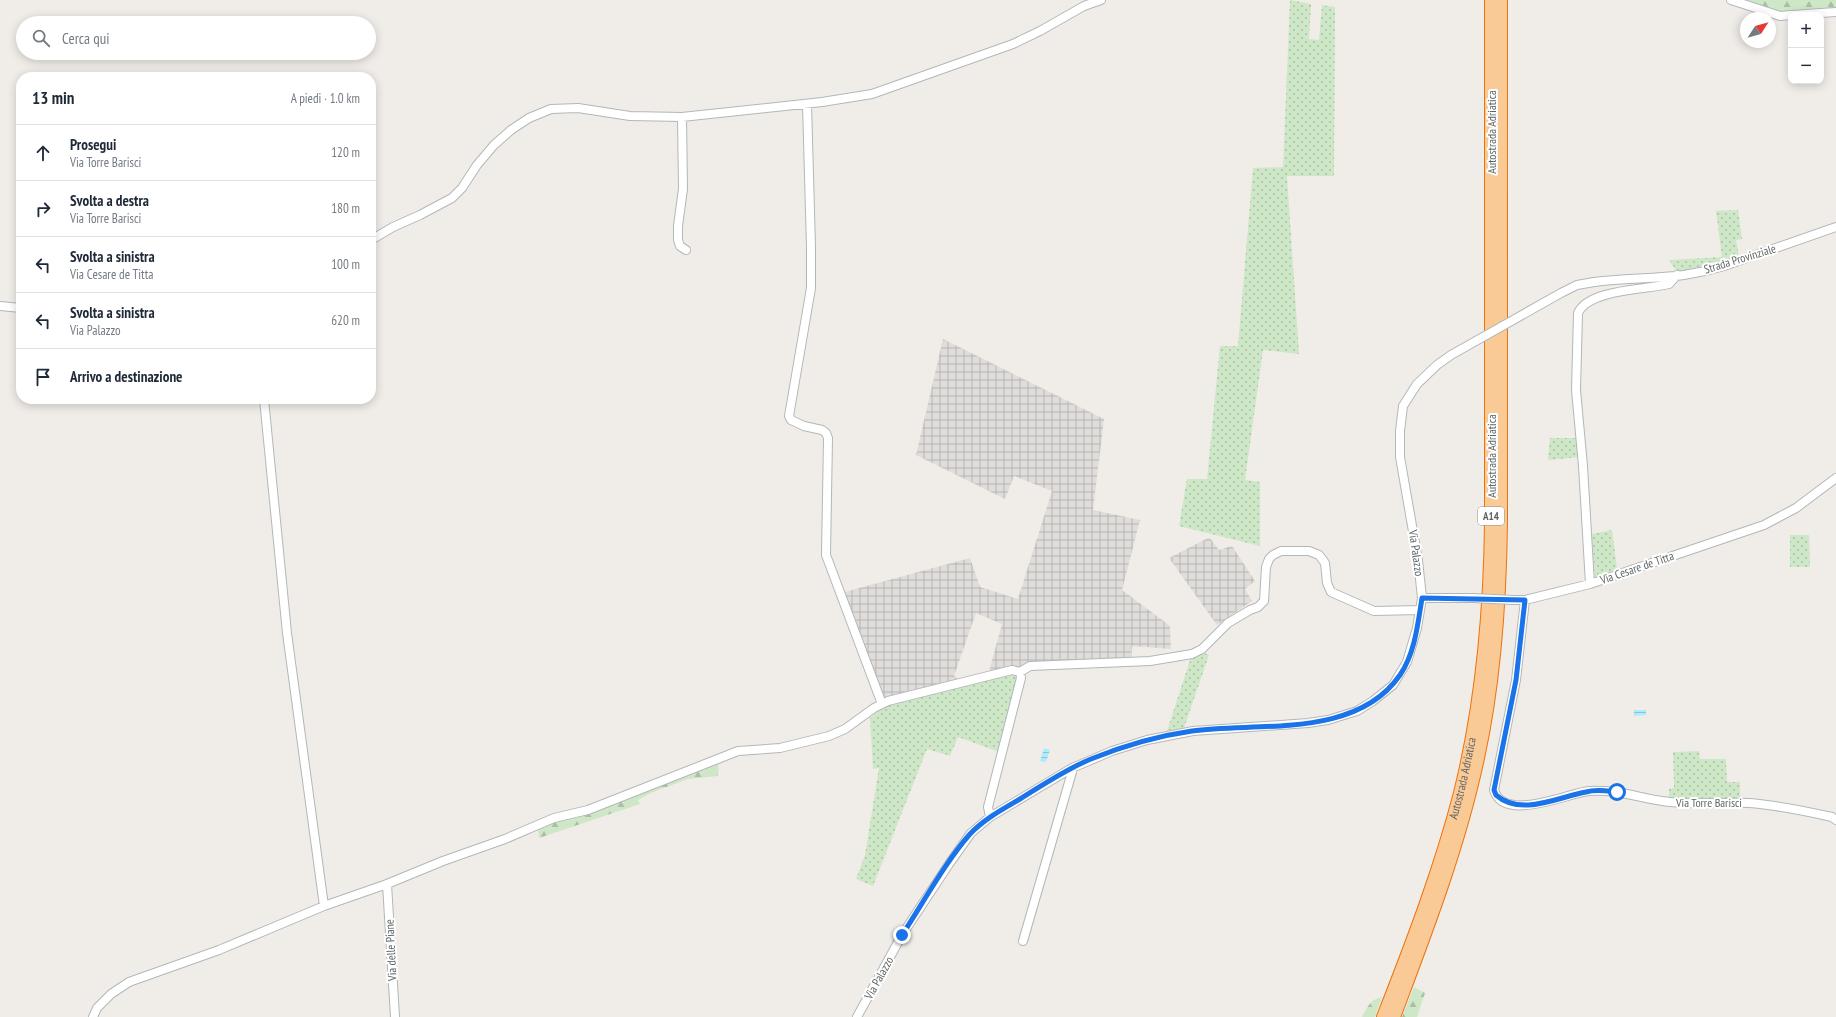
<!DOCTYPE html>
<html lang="it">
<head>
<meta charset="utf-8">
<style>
  :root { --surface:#fff; --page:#f6f6f7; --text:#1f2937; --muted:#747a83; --line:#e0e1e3 }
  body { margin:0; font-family:"PT Sans Narrow",sans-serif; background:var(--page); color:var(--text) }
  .controls { position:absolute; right:12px; top:12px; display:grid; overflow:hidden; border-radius:8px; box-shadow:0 2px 10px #0003 }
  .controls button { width:36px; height:36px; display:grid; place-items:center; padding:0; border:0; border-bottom:1px solid var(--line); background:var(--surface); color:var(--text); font:20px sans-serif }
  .compass { position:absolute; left:1740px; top:12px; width:36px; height:36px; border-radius:50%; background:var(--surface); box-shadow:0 2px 10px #0003; rotate:54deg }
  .stop { position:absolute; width:12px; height:12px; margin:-9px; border:3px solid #1a73e8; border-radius:50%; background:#fff }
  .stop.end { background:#1a73e8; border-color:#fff; box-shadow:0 1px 4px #0008 }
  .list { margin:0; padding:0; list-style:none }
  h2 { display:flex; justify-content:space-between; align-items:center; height:52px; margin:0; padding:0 16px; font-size:17px }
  h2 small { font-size:13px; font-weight:400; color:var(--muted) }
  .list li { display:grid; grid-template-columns:26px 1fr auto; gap:12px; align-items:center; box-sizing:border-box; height:56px; padding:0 16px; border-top:1px solid var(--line) }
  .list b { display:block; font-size:15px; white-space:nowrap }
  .list p { margin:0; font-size:13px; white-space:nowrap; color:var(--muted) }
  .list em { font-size:13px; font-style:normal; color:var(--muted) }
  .icon { flex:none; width:22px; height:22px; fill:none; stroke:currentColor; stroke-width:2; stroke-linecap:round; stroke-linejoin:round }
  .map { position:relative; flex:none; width:1836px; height:1017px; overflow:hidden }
  .search { position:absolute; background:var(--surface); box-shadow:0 2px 10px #0003; left:16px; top:16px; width:360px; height:44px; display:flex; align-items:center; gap:10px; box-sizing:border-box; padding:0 14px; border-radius:22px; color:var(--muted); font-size:15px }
  .panel { position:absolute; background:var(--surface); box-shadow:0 2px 10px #0003; left:16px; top:72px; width:360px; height:332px; border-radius:16px }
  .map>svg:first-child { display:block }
  .industrial { fill:url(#industrial-grid) }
  .grass { fill:url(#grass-dots) }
  .forest { fill:url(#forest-firs) }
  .water { fill:url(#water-rules) }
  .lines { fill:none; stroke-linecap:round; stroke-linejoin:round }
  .minor-casing { stroke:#b3b7b9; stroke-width:10 }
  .highway-casing { stroke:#ef7109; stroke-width:14 }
  .minor { stroke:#fff; stroke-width:8 }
  .highway { stroke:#f9c996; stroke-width:12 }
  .minor-bridge-casing { stroke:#b3b7b9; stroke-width:10; stroke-linecap:butt }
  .minor-bridge { stroke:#fff; stroke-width:8 }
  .route { stroke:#1a73e8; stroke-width:5 }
  .labels { text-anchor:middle; stroke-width:4; stroke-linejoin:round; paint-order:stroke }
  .shield { fill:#fff; stroke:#8f9395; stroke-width:1 }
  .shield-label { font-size:11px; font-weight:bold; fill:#5f6567 }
  .street-label { font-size:12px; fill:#5f6567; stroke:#fff }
</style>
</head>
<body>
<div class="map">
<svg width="1836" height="1017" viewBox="0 0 1836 1017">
  <defs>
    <pattern id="industrial-grid" width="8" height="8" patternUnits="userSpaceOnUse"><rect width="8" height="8" fill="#dfdcda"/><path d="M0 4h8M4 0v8" fill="none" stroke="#b8b6b5"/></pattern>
    <pattern id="grass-dots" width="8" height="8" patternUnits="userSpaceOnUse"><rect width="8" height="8" fill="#cee7c6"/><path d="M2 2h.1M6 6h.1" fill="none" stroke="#aabfa5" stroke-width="1.8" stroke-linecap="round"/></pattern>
    <pattern id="forest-firs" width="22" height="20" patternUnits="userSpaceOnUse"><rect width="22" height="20" fill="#cee7c6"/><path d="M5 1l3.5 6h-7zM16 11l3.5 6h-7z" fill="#aabfa5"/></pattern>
    <pattern id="water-rules" width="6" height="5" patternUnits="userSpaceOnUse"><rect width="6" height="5" fill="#adecfc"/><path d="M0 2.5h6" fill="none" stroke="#90c3d0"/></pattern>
  </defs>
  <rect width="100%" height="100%" fill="#f0ede8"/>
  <!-- industrial -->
  <path class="industrial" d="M943,339L1104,419L1093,510L1140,520L1122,590L1170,626L1171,649L1132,646L1131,660L1021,669L988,675L1002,624L976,613L954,676L960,681L882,701L841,593L970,558L980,587L1018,599L1052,491L1014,476L1005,499L916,455Z
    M1208,538H1210L1219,550L1232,546L1255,581L1245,589L1252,601L1217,625L1169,558Z"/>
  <!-- grass -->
  <path class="grass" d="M1290,0L1311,4L1309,39L1319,40L1322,5L1335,7L1334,176H1287L1299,354L1263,350L1245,480L1260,482V546L1179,526L1187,479H1207L1220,346H1238L1253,168L1283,167Z
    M1738,210L1742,239L1736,240L1739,256L1735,257V259L1677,272L1669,260L1722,257L1716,211Z
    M1550,438H1578L1581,457L1548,460Z
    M1612,530L1617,569L1595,577L1592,534Z
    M1790,535H1809L1810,567H1790Z
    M1202,652L1209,655L1184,728L1167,731L1191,657Z
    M1013,673L1019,676L999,752L958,737L950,756L927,749L873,886L856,879L865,855L879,768L873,769L870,718L886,705Z
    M1699,751L1700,759H1726L1727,782H1740V800L1669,801V789L1674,788L1673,752Z"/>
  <!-- forest -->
  <path class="forest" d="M1738,0H1836V10L1782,13Z
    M719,759L718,776L688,779L653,792L638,800L640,804L539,838L538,827Z
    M1414,987L1425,993L1417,1017H1402Z
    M1382,997L1375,1017H1362C1367,1007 1371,999 1382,997Z"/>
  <!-- water -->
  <path class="water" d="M1634,710H1646V715L1634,716Z
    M1044,748L1050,750L1046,762L1040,761Z"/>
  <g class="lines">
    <defs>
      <path id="minor" d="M1731,0L1780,16L1791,15
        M1792,15L1836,12
        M807,104L811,247V288L789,416L791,420L804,426L822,430L826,433L828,438L826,555L882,704
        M682,117L683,189L678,226V240L680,246L686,250
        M371,240L393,227L420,215L452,198L462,188L477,165L494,145L511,130L529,118L551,109L578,108L630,116L682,117L822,102L872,94L1013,44L1040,31L1084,6L1101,0
        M1594,282C1624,278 1654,279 1684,275C1698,273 1711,270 1724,266L1836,227
        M0,306L21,308
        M264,399L287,633L324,906
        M1590,584L1583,466L1576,390L1578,313C1589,289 1645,290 1669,284L1677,275
        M1422,598H1473
        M1513,600H1525L1590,584L1764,525L1796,508L1836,478
        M1525,600L1516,680L1494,790C1504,823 1568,793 1589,791C1620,789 1641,799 1670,802C1696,805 1722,802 1749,803C1777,805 1805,811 1832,817L1836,820
        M1020,672L1030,666L1150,661L1192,654L1202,649L1228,623L1250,610L1258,607L1264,601L1266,567L1269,559L1273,555L1281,551H1309L1319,555L1325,563L1327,583L1331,592L1374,611L1420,610
        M387,884L395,1017
        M1023,941L1072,772V768
        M93,1017L97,1008L111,994L129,982L219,950L324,906L387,884L443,861L505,839L554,818L588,810L738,751L780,748L829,736L845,729L874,708L888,701L1012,670L1020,672L1021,678L988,807L990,817
        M857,1017L902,935L949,864L971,833L990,817L1072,768L1112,751L1147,740L1193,731L1308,723L1328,720L1357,711L1373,701L1393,685L1407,662L1417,628L1422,598L1418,560L1400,457V431L1403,406L1417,384L1437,365L1451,355"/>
      <g id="highway">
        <path id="s1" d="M1383,1017C1412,943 1440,870 1460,793C1482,704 1490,614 1491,523V0"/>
        <path d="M1394,1017C1426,932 1459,847 1478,758C1495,681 1500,602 1501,523V0"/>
      </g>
    </defs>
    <!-- minor casing -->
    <use href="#minor" class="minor-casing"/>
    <!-- highway casing -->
    <use href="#highway" class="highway-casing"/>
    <!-- minor -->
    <use href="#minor" class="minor"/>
    <!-- highway -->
    <use href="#highway" class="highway"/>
    <defs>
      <path id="minor-bridge" d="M1451,355L1561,293L1577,285L1594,282
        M1473,598L1513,600"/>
    </defs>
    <!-- minor-bridge casing -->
    <use href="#minor-bridge" class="minor-bridge-casing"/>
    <!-- minor-bridge -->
    <use href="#minor-bridge" class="minor-bridge"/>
  </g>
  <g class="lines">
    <!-- route -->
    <path class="route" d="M902,935C923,903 946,861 970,834C984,819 1003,809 1020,799C1043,785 1066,769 1091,759C1123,746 1157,736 1192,731C1258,722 1356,739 1400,675C1415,653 1418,623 1422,598L1525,600L1516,680L1494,790L1496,795C1521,817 1558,797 1586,792C1596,789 1607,791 1617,792"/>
  </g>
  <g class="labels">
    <!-- shield labels -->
    <rect class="shield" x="1478" y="507" width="26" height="18" rx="3"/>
    <g class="shield-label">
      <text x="1491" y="520">A14</text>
    </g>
    <!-- street labels -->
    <g class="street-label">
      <text transform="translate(1492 132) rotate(-90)" y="4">Autostrada Adriatica</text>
      <text transform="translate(1740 259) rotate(-17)" y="4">Strada Provinziale</text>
      <text transform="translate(1492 456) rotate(-90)" y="4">Autostrada Adriatica</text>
      <text transform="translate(1416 553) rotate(82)" y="4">Via Palazzo</text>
      <text transform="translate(1637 568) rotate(-19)" y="4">Via Cesare de Titta</text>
      <text dy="4" stroke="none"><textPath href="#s1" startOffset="252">Autostrada Adriatica</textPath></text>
      <text x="1709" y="807">Via Torre Barisci</text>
      <text transform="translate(391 950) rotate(-93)" y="4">Via delle Piane</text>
      <text transform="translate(879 978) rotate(-61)" y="4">Via Palazzo</text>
    </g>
  </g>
</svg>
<div class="controls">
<button>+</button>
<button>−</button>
</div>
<svg class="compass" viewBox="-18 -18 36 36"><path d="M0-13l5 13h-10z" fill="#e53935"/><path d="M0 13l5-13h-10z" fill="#747a83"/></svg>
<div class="stop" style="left:1617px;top:792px"></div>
<div class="stop end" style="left:902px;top:935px"></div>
<div class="search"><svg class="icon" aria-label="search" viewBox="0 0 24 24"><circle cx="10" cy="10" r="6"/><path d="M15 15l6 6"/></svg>Cerca qui</div>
<section class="panel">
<h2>13 min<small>A piedi · 1.0 km</small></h2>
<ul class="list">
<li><svg class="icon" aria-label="ahead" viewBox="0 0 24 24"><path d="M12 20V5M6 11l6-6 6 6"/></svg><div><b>Prosegui</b><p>Via Torre Barisci</p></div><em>120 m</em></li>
<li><svg class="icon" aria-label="right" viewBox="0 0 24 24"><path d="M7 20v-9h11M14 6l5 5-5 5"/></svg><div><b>Svolta a destra</b><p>Via Torre Barisci</p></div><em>180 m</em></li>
<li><svg class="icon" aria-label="left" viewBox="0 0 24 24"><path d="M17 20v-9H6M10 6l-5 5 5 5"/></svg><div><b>Svolta a sinistra</b><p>Via Cesare de Titta</p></div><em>100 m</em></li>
<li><svg class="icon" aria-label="left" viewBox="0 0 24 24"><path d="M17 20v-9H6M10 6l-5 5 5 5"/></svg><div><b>Svolta a sinistra</b><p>Via Palazzo</p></div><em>620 m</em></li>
<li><svg class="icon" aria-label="arrive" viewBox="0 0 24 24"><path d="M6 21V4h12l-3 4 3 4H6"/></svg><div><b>Arrivo a destinazione</b></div></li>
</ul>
</section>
</div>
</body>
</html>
